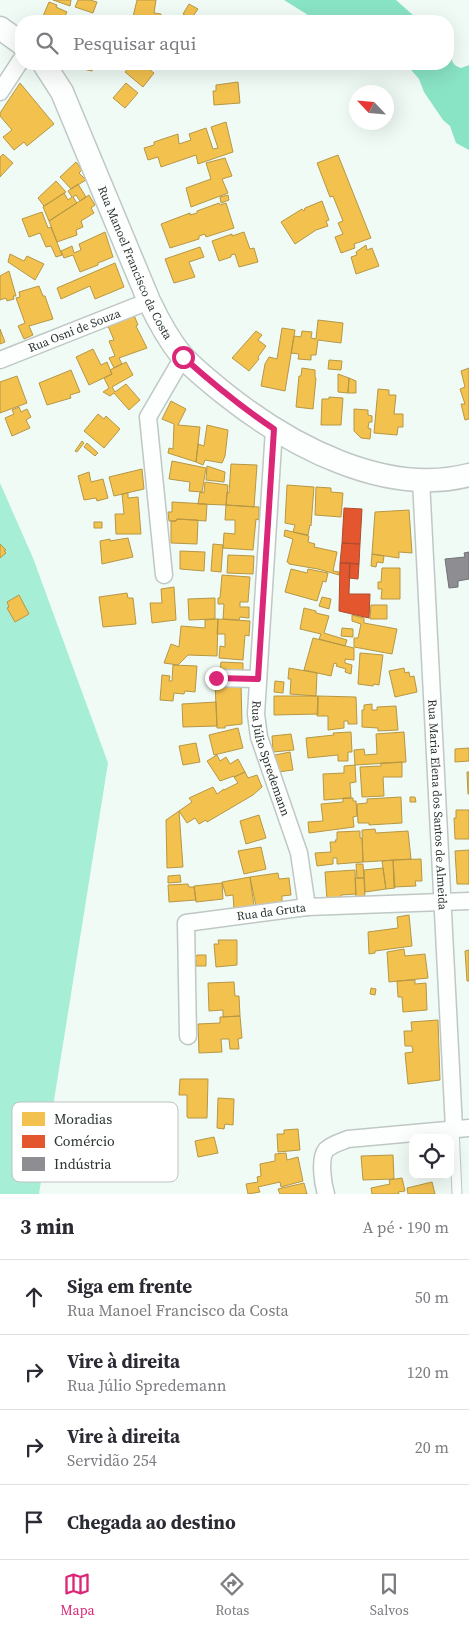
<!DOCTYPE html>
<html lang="pt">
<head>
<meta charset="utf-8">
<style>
  :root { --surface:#fff; --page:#f7f7f7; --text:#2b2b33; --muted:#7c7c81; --line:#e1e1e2; --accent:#db2777 }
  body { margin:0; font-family:"Source Serif 4",serif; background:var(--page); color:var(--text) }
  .controls { position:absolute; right:15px; bottom:15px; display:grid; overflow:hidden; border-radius:10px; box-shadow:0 5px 20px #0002 }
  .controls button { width:45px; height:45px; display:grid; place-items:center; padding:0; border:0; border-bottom:1px solid var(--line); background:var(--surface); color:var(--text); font:25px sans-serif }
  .compass { position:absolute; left:349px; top:85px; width:45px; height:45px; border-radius:50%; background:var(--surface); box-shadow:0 5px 20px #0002; rotate:296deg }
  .stop { position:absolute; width:15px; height:15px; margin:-11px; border:4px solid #db2777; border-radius:50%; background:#fff }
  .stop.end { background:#db2777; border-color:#fff; box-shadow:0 1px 5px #0008 }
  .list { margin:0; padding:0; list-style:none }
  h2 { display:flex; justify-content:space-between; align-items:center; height:65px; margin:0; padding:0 20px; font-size:21px }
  h2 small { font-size:16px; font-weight:400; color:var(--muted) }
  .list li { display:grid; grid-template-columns:32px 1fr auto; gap:15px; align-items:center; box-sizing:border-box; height:75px; padding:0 20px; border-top:1px solid var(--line) }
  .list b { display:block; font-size:19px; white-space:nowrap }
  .list p { margin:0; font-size:16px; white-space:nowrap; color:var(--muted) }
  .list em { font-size:16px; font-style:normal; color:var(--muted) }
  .icon { flex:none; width:28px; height:28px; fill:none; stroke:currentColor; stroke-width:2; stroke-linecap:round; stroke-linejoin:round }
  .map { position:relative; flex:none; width:469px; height:1194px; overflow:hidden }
  .search { position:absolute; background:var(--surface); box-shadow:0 5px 20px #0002; left:15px; right:15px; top:15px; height:55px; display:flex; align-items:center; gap:12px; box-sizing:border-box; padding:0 18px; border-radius:20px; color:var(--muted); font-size:19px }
  .sheet { height:365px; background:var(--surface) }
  nav { display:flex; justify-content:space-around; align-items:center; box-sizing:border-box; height:70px; border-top:1px solid var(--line); background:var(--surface); font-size:14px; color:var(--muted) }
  nav a { display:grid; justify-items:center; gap:2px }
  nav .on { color:var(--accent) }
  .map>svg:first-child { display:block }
  .forest { fill:#a6eed6 }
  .water { fill:#89e3c5 }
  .homes { fill:#f2c14e; stroke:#b69745 }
  .shops { fill:#e4572e; stroke:#ac4c2f }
  .industry { fill:#8d8d92; stroke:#707275 }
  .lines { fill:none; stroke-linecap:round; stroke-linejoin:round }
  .lane-casing { stroke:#bfc8c4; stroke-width:11 }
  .street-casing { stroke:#bfc8c4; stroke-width:19 }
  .secondary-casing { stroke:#bfc8c4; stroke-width:25 }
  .lane { stroke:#fdfefe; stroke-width:9 }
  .street { stroke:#fdfefe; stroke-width:16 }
  .secondary { stroke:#fdfefe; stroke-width:22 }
  .route { stroke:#db2777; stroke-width:6 }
  .labels { text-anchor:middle; stroke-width:5; stroke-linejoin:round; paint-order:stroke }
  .street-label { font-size:12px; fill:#2b3430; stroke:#fff }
  .key { fill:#fff; stroke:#bfc2c1; stroke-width:1 }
  .key-label { font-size:14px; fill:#2b3430 }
</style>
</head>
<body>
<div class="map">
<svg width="469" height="1194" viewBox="0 0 469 1194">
  <rect width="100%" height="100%" fill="#f0fbf6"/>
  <!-- forest -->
  <path class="forest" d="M0,483L33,558L108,763L39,1194H0Z"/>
  <!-- water -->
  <path class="water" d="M284,0H396L414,16L424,21H346L331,16L308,15Z
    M448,33H449C450,36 452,39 453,42C454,53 446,63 461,68L469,65V150L456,143L450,126L443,120L424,92L419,79L406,64H448Z"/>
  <!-- homes -->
  <path class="homes" d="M53,0H71L70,6Z
    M78,0H90L97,2L93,13L75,7Z
    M137,0H156L154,13L161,14L159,21H132Z
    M49,2L57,5L56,7L67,12L64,18L66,19L65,21H41Z
    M189,4L198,9L191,19L183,14Z
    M84,64H94L92,71L83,69Z
    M132,64H142L154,73L143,87L125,72Z
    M238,82L240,103L214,105L213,91H216V85Z
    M20,83L54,124L27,146L24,142L14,150L3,137L12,130L0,116V113Z
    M126,83L138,93L125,108L113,98Z
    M226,122L233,152L198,164L196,155L161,167L158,157L148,160L144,148L154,145V142L178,134L179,144L191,140L189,134L206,128L213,149L218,148L211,127Z
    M3,154L13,163L0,177V157Z
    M338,155L371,238L354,244L355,248L341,253L335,237L343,234L338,223L343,221L333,196L330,197L317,163Z
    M225,158L232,176L222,179L228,193L191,207L186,188L211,179L206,163Z
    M76,162L82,170L79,173L86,180L71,189L60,177Z
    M56,181L66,192L44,206L38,198Z
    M78,184L86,197L80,201L76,195L73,197L77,203L49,221L43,207L64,193L68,200L72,197L68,191Z
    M89,195L95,205L91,208L94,213L81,221L83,227L76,230L77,235L57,242L49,221Z
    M228,195L229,200L221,203L220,197Z
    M322,201L329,220L326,221L328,226L316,230L295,244L281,222L302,209L304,211L305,208Z
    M219,203L220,205L226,203L234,228L206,237L205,234L199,236V239L170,248L161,224L190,213V215L197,213V211Z
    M42,212L48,228L51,227L62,255L56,257L51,246L46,247L40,233L29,237L22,219Z
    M105,232L113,257L98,263V265L80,272L73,255L64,258L61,251L72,246L74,253L81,250L79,244Z
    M244,232L250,249L254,248L258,262L239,267L235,254L231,255V257L219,261L212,241L232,234V236Z
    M366,245L367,250L372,248L379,266L356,274L351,257L357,255L356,252Z
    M200,247L204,257L189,262L195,277L174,283L165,259Z
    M10,254L24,261L27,256L44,264L35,280L8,262Z
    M115,263L124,287L95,299L90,286L61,299L57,288Z
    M9,271L16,296H13L14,299L7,301L6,298L0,300V276Z
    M39,286L43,296H45L53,319L29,326L33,335L24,339L18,326L25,323L16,298L20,297L19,292Z
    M134,315L138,325L136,326L147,348L119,358L122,364L114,368L109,358L115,356L109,341L114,340L108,326Z
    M318,320L343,323L341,343L318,340L316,355H311V360L298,359L299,354L291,353L294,336L301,337L302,331L312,332L311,338L316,339Z
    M282,328L295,330L285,391L261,386L265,364L269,357L277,359Z
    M0,329L5,342L0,344Z
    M256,331L262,335L258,340L266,346L258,357L259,359L249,371L232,358Z
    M93,349L101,365L107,362L112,374L89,385L76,357Z
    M329,360L342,361L341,370L328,369Z
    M126,362L133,375L112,387L115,392L126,384L140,400L129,410L114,393L110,396L103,392L109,388L104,378L112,374L110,370Z
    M302,368L315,370V377L316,378L313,409L296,407L299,376H301Z
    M469,368V419L465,420L461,404H465L460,389L465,387L461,371Z
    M71,370L80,392L70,395L71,398L47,405L39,383Z
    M338,374L349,378L348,393L338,392Z
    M17,376L27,403L0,413V382Z
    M349,378L356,381V393H348Z
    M378,389L389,390V395H396L394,414H403V427H398L397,435L374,433Z
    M329,397L343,398L341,425H321L322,399H329Z
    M171,401L186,409L178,425L200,427L196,462L168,453L169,448L173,449L174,424L162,419Z
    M19,407L21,412L27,409L31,417L26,420L30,428L12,436L5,418L14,414L12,410Z
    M354,409L368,410V415L372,416V422H369L368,428L371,429L370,439L361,438L354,431Z
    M98,414L104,419L106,416L120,429L104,448L84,431Z
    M207,425L228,430L225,456L222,463L205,460L203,465L196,462L198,444L204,446Z
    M82,441L84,443L77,452L75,451Z
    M87,443L98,453L95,456L84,447Z
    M172,461L206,468L202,492L189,491L190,482L169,479Z
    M231,464L257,465L254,507L226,505L227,492L229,493Z
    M207,466L225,472L224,482L206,480Z
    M142,469L144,489L114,496L109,477Z
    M89,472L91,482L103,479L108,498L97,501L96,498L84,500L78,476Z
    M205,482L228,485L226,505L198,504L200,492L204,493Z
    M287,485L314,487L311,526L310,525L308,535L293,532L295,525L285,523Z
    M316,487L331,488V492L343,493L341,517L315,515Z
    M128,493V498L138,497L141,534H116L115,514H124L122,494Z
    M172,502L207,504L206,521L177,519L176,521H169L168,512H172Z
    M226,505L259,507V520L256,519L253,550L223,548L224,533L235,534V520H225Z
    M409,510L412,553L399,552V558L372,554L375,512Z
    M177,519L198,520L197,544L171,543V521H176Z
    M94,522H102V528H94Z
    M285,530L309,536L308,542L315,544L314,547L337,552L333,571L339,572V575L318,569L289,564V563L287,562L293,539L284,536Z
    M128,538L133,557L102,564L100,541L110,539V541Z
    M0,544L6,550L4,551L6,553L0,558Z
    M213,544L223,545L221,572L211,571Z
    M180,551L205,552L204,571L180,569Z
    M372,554L384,556L383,563L377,562L376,567L371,566Z
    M228,555L254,556L253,574L227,573Z
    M382,568H400V599H381L382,589H378V582H381Z
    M291,569L307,573L308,569L328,573L326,582L323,581L317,601L285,592Z
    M222,575L250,577L248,602H240V607H249V618L240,617L239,620L223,619L224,604H218V598H220Z
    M174,587L176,620L152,623L150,603H162L161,589Z
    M127,593L128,598H133L136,624L103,627L99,597Z
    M19,595L29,614L15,622L7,608L9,607L7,602Z
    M322,597L331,599L329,609L319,606Z
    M215,598V619L189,620L188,599Z
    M371,605H387V619H370Z
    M304,608L316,611V613L329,616L324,633L347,640L345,646L319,639L321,634L300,629Z
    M352,615L364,618V623L397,629L392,654L354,647V638H358L361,624L352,621Z
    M215,619H218L217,656L188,655L178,665L164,663L171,644L179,647L181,626L205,628V620Z
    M218,619L250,621L249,636L245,635L243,660L219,658L220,646L225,647V634H217Z
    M342,628L353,629V637L341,636Z
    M313,638L354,648V660L345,659V663L352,665L351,674L345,672L346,669L336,666L337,664L334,663L331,676L304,670Z
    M360,653L383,655L379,685L374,684L373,686L358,684Z
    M221,662L243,663V672L220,670Z
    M173,665L197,666L195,692L185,691L184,694L174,693L173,701L160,700L162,675L170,676L169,681H172Z
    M289,668L317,673L316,696L290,694L291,679H288Z
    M404,668L405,673L409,672L410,677L414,676L417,692L395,697L389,671Z
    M275,681L284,682L283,693L274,692Z
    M215,683L241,684L242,724L225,726V728H217Z
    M274,696H318V714L274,715Z
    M318,696L356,697L357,724H348V721H344V728L328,730V716H317Z
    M216,702L217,726L183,727L182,704Z
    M372,704V710H377V707L396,706L398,730L378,731V728L362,727V710H364V705Z
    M238,728L243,748L214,755L209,735Z
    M351,732L352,752H348V761H338V755L308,758L306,738L334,735L333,733Z
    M404,732L406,762L355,765L354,750L364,749L365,755L377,754L376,734Z
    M291,734L294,750L273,752L272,736Z
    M196,743L200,762L183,765L179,746Z
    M469,748V761L455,762V749Z
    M290,752L293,770L278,772L275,755Z
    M217,755L220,761L226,757L230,764L238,759L245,772L234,777V776L220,781L207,761Z
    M402,762V777H383L384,796L362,797L360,767L381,766V763Z
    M355,765L356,782L350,783L351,798L324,800L323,774L344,773V766Z
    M245,772L248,778L257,775L262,787L253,795L207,822L206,820L199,824L195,818L187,823L179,811L192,802L189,798L213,787L217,794L224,789V790L238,783L234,777Z
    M467,772H469V794H468Z
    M401,797L402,823L369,825V823H358L357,804L367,803V799Z
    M410,797H415L416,802H410Z
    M343,798H353V801H356L357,816L353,817L354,827L309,833L308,822L323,821L321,804L343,802Z
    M456,810H469V839H455L454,818H456Z
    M179,811L183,867L167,868L166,820Z
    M259,815L266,838L246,844L240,821Z
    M375,829L376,833L408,831L411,859L363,862L362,830Z
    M360,831V838H362L363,862L337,864V858H333V864L317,866L315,853L331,852L330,842H336L335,840H337V832Z
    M261,847L266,869L244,874L238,851Z
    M469,850V884H457L455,851Z
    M421,859L422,881H415L416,886L394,887L393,860Z
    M393,860L395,888L386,889L382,861Z
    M356,864H363L364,878H357Z
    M383,868L386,889L365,892L364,870Z
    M355,870L356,894L341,895V900H327L325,872Z
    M278,873L279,879L289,878L291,895L282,896V903L256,906L250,877Z
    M180,875L181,882L168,883V876Z
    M250,877L254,906L234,909L233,895L226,896L222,882Z
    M355,878H364L365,899H356Z
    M222,883L223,899L196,902L194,886Z
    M188,884L189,887H194L196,900L169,902L168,885Z
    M409,915L412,946L375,951V953L369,954L368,932L398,928L397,917Z
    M218,940H237V965L216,967L214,944H219Z
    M404,949L405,956L425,954L428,978L389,982L387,952Z
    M469,950V981H467L465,951Z
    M197,955H206V966H196V960H195L194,957H196Z
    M415,980V984L426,983L427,1010L403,1012L402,997H398L397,981Z
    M234,982L235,996H239L240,1016L223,1017V1010L209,1011L208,983Z
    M371,988L376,989L375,995L370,994Z
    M240,1016L242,1038L238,1039L239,1049H230L229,1039H221L222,1052L199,1053L198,1024L220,1023V1017Z
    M438,1020L440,1080L408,1084L405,1053L413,1052L412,1046H405L404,1031H412L411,1022Z
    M180,1079H208L207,1118H188L187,1117V1095H179Z
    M218,1098L234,1099L233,1125L225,1124L224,1129L217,1128Z
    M298,1129L300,1150L278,1152L277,1134H284V1130Z
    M214,1137L218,1153L198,1157L195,1141Z
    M286,1153L287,1160L298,1157L303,1181L281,1187L280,1182L258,1187L260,1192L248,1194L246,1184L258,1182L257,1177L261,1176L260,1164L275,1161V1154Z
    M393,1155L394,1179L363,1180L361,1156Z
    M402,1178L405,1191L398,1192L399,1194H372L371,1188L390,1184L389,1180Z
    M432,1182L435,1194H408L407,1188Z
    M304,1183L307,1194H280L278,1189Z"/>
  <!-- shops -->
  <path class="shops" d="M344,508L362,509L360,544L342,543Z
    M342,543L360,544L359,564L340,563Z
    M340,563H350L349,594H370L369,618L339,611Z
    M350,563L359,564L358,579L349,578Z"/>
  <!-- industry -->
  <path class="industry" d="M469,552V579L458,581V587L449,588L445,559L465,557L464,553Z"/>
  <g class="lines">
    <defs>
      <path id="lane" d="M454,1128L457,1194"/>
      <g id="street">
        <path d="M0,92L21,60"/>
        <path id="s1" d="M0,360L149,301"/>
        <path id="s2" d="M274,429L256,714L259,737L299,853L307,907"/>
        <path id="s3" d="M421,480L454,1128"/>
        <path d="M164,575L148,417L183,357"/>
        <path d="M216,678L258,679"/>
        <path id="s4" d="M188,1036L186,923L307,907L469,901"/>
        <path d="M326,1194C323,1184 319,1159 326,1150C332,1144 341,1142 348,1139L469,1128"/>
      </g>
      <g id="secondary">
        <path d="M0,28L21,43"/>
        <path id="s5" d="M44,64L62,92L149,301C158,320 168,339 182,356C195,370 210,382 225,394C289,445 385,497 469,475"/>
      </g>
    </defs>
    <!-- lane casing -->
    <use href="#lane" class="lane-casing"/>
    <!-- street casing -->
    <use href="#street" class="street-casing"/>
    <!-- secondary casing -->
    <use href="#secondary" class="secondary-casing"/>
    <!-- lane -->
    <use href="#lane" class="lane"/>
    <!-- street -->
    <use href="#street" class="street"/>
    <!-- secondary -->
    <use href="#secondary" class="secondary"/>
  </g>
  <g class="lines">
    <!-- route -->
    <path class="route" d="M183,357C212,383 241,407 274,429L258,679L216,678"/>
  </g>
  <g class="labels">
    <!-- street labels -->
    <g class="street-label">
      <text dy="4" stroke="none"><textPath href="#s5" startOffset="219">Rua Manoel Francisco da Costa</textPath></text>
      <text dy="4" stroke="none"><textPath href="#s1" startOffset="80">Rua Osni de Souza</textPath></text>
      <text dy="4" stroke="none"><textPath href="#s2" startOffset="332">Rua Júlio Spredemann</textPath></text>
      <text dy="4" stroke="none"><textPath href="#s3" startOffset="325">Rua Maria Elena dos Santos de Almeida</textPath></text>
      <text dy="4" stroke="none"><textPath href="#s4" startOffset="199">Rua da Gruta</textPath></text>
    </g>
  </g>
  <!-- legend -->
  <rect x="12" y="1102" width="166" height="80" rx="8" class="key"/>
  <rect x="22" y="1112" width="23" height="14" fill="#f2c14e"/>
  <rect x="22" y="1135" width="23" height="13" fill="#e4572e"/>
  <rect x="22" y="1157" width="23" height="14" fill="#8d8d92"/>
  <g class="key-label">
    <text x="54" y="1124">Moradias</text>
    <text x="54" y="1146">Comércio</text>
    <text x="54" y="1169">Indústria</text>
  </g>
</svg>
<div class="controls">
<button><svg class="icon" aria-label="locate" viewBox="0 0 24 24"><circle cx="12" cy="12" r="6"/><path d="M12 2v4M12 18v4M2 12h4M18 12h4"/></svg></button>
</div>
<svg class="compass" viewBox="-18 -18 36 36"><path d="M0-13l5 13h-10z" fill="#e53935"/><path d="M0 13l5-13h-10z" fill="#7c7c81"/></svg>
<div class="stop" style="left:183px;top:357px"></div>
<div class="stop end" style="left:216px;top:678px"></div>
<div class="search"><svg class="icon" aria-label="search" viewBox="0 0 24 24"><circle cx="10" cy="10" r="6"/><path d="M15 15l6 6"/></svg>Pesquisar aqui</div>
</div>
<section class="sheet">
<h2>3 min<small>A pé · 190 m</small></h2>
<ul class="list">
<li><svg class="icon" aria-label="ahead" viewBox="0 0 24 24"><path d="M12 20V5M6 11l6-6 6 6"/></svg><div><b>Siga em frente</b><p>Rua Manoel Francisco da Costa</p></div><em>50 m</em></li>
<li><svg class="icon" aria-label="right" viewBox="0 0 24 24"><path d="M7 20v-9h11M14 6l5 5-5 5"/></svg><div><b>Vire à direita</b><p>Rua Júlio Spredemann</p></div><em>120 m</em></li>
<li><svg class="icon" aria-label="right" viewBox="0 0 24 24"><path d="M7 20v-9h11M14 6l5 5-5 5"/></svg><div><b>Vire à direita</b><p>Servidão 254</p></div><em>20 m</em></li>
<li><svg class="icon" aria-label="arrive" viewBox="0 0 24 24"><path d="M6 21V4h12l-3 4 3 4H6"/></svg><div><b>Chegada ao destino</b></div></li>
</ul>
</section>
<nav>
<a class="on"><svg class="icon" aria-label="map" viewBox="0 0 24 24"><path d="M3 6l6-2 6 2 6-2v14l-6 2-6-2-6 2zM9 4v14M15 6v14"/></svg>Mapa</a>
<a><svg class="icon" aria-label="directions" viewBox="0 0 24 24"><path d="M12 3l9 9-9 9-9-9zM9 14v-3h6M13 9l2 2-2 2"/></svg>Rotas</a>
<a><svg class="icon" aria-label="saved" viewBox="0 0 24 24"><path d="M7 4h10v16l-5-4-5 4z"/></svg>Salvos</a>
</nav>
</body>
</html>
